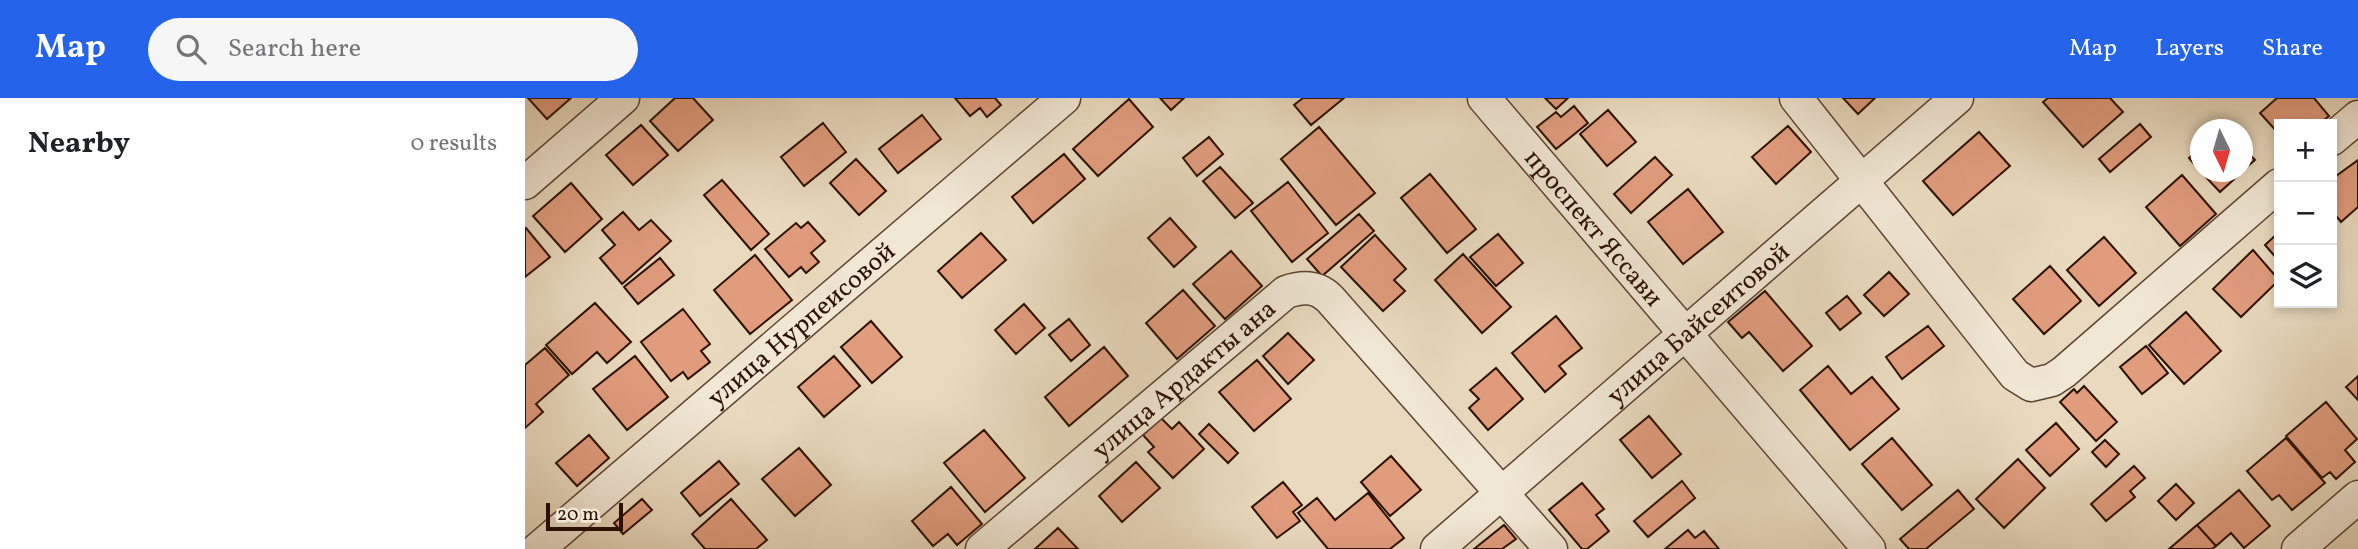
<!DOCTYPE html>
<html lang="en">
<head>
<meta charset="utf-8">
<style>
  :root { --surface:#fff; --page:#f6f6f6; --text:#202124; --muted:#757577; --line:#e0e0e0; --accent:#2563eb }
  body { margin:0; font-family:Vollkorn,serif; background:var(--page); color:var(--text) }
  .controls { position:absolute; right:21px; top:21px; display:grid; overflow:hidden; border-radius:0px; box-shadow:0 4px 10px #0003 }
  .controls button { width:63px; height:63px; display:grid; place-items:center; padding:0; border:0; border-bottom:2px solid var(--line); background:var(--surface); color:var(--text); font:35px sans-serif }
  .compass { position:absolute; left:1665px; top:21px; width:63px; height:63px; border-radius:50%; background:var(--surface); box-shadow:0 4px 10px #0003; rotate:175deg }
  .scale { position:absolute; left:21px; bottom:18px; width:77px; box-sizing:border-box; padding-left:7px; border:4px solid #2c1103; border-top:0; font-size:19px; line-height:24px; white-space:nowrap; color:#2c1103; -webkit-text-stroke:5px #f1e7d5; paint-order:stroke }
  .list { margin:0; padding:0; list-style:none }
  h2 { display:flex; justify-content:space-between; align-items:center; height:91px; margin:0; padding:0 28px; font-size:30px }
  h2 small { font-size:23px; font-weight:400; color:var(--muted) }
  .icon { flex:none; width:38px; height:38px; fill:none; stroke:currentColor; stroke-width:2; stroke-linecap:round; stroke-linejoin:round }
  .map { position:relative; flex:none; width:1833px; height:451px; overflow:hidden }
  header { display:flex; align-items:center; gap:42px; box-sizing:border-box; height:98px; padding:0 35px; background:var(--accent); color:#fff }
  header strong { font-size:33px }
  nav { display:flex; gap:38px; margin-inline-start:auto; font-size:24px }
  .search { width:490px; height:63px; background:var(--page); display:flex; align-items:center; gap:18px; box-sizing:border-box; padding:0 24px; border-radius:38px; color:var(--muted); font-size:26px }
  main { display:flex }
  aside { flex:1; background:var(--surface) }
  .map>svg:first-child { display:block }
  .building { fill:#e19c7e; stroke:#2c1103; stroke-width:2 }
  .lines { fill:none; stroke-linecap:round; stroke-linejoin:round }
  .minor-casing { stroke:#5b4332; stroke-width:35 }
  .minor { stroke:#f1e7d5; stroke-width:32 }
  .labels { text-anchor:middle; stroke-width:6; stroke-linejoin:round; paint-order:stroke }
  .street-label { font-size:26px; fill:#2c1103; stroke:#f1e7d5 }
</style>
</head>
<body>
<header>
<strong>Map</strong>
<div class="search"><svg class="icon" aria-label="search" viewBox="0 0 24 24"><circle cx="10" cy="10" r="6"/><path d="M15 15l6 6"/></svg>Search here</div>
<nav><a>Map</a><a>Layers</a><a>Share</a></nav>
</header>
<main>
<aside>
<h2>Nearby<small>0 results</small></h2>
<ul class="list">
</ul>
</aside>
<div class="map">
<svg width="1833" height="451" viewBox="0 0 1833 451">
  <rect width="100%" height="100%" fill="#e9dabf"/>
  <filter id="stains"><feTurbulence type="fractalNoise" baseFrequency=".00286" numOctaves="4"/><feColorMatrix values="0 0 0 0 .2 0 0 0 0 .09 0 0 0 0 .02 0 0 0 .5 -.17"/></filter>
  <radialGradient id="worn" r=".72"><stop offset=".6" stop-color="#630" stop-opacity="0"/><stop offset="1" stop-color="#630" stop-opacity=".3"/></radialGradient>
  <!-- building -->
  <path class="building" d="M3,0H46L22,21Z
    M150,0H168L188,22L153,53L125,23Z
    M430,0H470L476,7L462,19L455,10L445,18Z
    M635,0H659L646,12Z
    M778,0H819L786,27L769,7Z
    M1020,0H1043L1031,11Z
    M1318,0H1350L1333,16Z
    M1523,0H1585L1598,14L1558,49L1518,4Z
    M1752,0H1789L1804,18L1794,26H1754V36L1735,15Z
    M604,1L628,29L573,78L548,51Z
    M1049,8L1063,25L1031,51L1012,29L1031,14L1036,19Z
    M1083,12L1111,44L1082,68L1055,36Z
    M397,17L416,41L373,75L354,51Z
    M298,25L321,54L279,88L256,59Z
    M1615,26L1626,39L1585,74L1574,61Z
    M116,27L143,57L108,87L81,57Z
    M1263,28L1286,54L1251,86L1227,59Z
    M794,29L850,95L811,127L756,61Z
    M1454,34L1485,68L1428,117L1398,83Z
    M684,39L698,56L672,78L658,60Z
    M1717,48L1730,62L1717,73Z
    M1675,49V73L1664,60Z
    M539,56L560,81L508,125L487,99Z
    M1130,59L1147,77L1106,115L1089,96Z
    M331,61L361,93L334,117L305,85Z
    M1833,62V109L1816,124L1807,113V81Z
    M695,69L728,105L710,120L678,83Z
    M1676,74H1717L1695,94Z
    M905,76L951,131L922,155L876,100Z
    M1657,77L1691,116L1655,148L1621,109Z
    M197,82L244,136L226,152L179,97Z
    M763,84L803,135L767,164L726,113Z
    M46,85L77,121L40,154L8,118Z
    M1163,91L1198,134L1158,166L1123,124Z
    M98,114L114,132L126,122L146,143L97,186L75,160L90,147L77,132Z
    M834,116L849,133L797,178L782,161Z
    M645,120L671,149L649,169L623,140Z
    M283,124L300,143L286,155L294,164L281,175L276,169L264,179L240,151L271,125L276,130Z
    M1,130L25,159L0,179V131Z
    M1754,134V163L1740,147Z
    M456,135L481,162L437,200L413,173Z
    M973,136L998,165L971,188L945,159Z
    M850,137L881,171L869,182L880,193L858,213L816,169Z
    M1579,139L1611,175L1574,208L1542,172Z
    M1728,152L1754,182L1716,219L1688,191Z
    M706,153L737,188L700,221L668,186Z
    M938,156L986,209L957,235L910,182Z
    M230,157L267,202L225,236L189,192Z
    M135,160L149,177L113,206L99,189Z
    M1525,168L1556,203L1519,236L1488,201Z
    M1364,174L1384,196L1359,218L1339,197Z
    M658,192L690,228L652,261L621,225Z
    M1240,193L1287,248L1258,273L1224,234L1217,240L1203,224Z
    M1322,198L1336,215L1315,232L1301,215Z
    M70,205L106,244L82,265L72,254L47,276L21,247Z
    M499,206L520,230L491,256L470,232Z
    M158,211L185,246L176,253L185,264L163,281L158,274L146,283L116,244Z
    M1661,214L1696,253L1659,286L1624,247Z
    M1031,218L1057,250L1034,268L1041,276L1020,294L987,255Z
    M544,221L565,247L546,263L524,237Z
    M346,223L377,259L347,285L316,249Z
    M1403,228L1419,248L1377,281L1361,259Z
    M763,235L789,262L763,286L738,258Z
    M1621,248L1643,275L1617,296L1595,269Z
    M579,249L603,278L544,328L520,299Z
    M20,250L44,277L11,306L18,314L0,330V267Z
    M110,258L143,299L102,332L68,291Z
    M309,258L335,288L299,319L273,289Z
    M732,262L766,301L729,333L694,294Z
    M1303,268L1326,296L1347,279L1374,311L1325,352L1275,292Z
    M971,270L998,301L963,332L944,310L954,301L945,292Z
    M1833,278V302L1821,289Z
    M1559,288L1592,324L1571,343L1535,304L1549,291L1552,295Z
    M1801,304L1832,341L1820,352L1830,364L1811,381L1805,374L1797,380L1761,338Z
    M1124,318L1156,356L1127,380L1095,342Z
    M636,320L647,331L654,324L679,351L648,380L623,354L629,349L618,337Z
    M1531,325L1554,351L1525,378L1501,352Z
    M684,326L713,355L703,365L674,336Z
    M459,332L500,380L460,414L419,365Z
    M64,337L84,360L52,388L31,365Z
    M1367,340L1407,387L1377,412L1337,366Z
    M1761,340L1800,385L1767,412L1754,397L1747,402L1722,373Z
    M1580,342L1594,356L1581,369L1567,354Z
    M274,350L306,387L270,418L237,381Z
    M866,358L896,392L865,418L836,384Z
    M1493,361L1520,390L1479,430L1451,401Z
    M194,363L214,386L175,418L156,395Z
    M611,364L635,390L597,424L574,398Z
    M1609,368L1620,380L1605,393L1610,399L1581,423L1566,406Z
    M1157,383L1170,400L1123,439L1109,423Z
    M758,384L777,407L768,414L775,423L752,440L727,409Z
    M1057,385L1079,411L1071,417L1084,433L1062,451H1057L1024,412Z
    M1651,386L1669,405L1651,422L1633,403Z
    M426,389L457,426L432,447L423,436L408,448L387,423Z
    M1433,392L1449,411L1401,451H1384L1375,441Z
    M1714,392L1745,428L1719,450L1706,435L1691,448L1672,427Z
    M843,395L879,440L865,451H803L773,415L792,400L810,422Z
    M117,401L127,412L98,436L89,425Z
    M206,401L242,442L231,451H180L167,436Z
    M979,427L991,441L977,451H949Z
    M1672,427L1691,448L1687,451H1644Z
    M533,430L553,451H510Z
    M1163,432L1170,440L1179,433L1194,451H1140Z"/>
  <g class="lines">
    <defs>
      <g id="minor">
        <path id="s1" d="M959,0L1344,451"/>
        <path d="M1271,0L1490,277L1506,287L1527,282L1539,274L1754,87"/>
        <path d="M1807,41L1833,19"/>
        <path d="M0,85L98,0"/>
        <path id="s2" d="M13,451L539,0"/>
        <path id="s3" d="M457,451L761,194C778,188 792,188 805,201L1026,451"/>
        <path id="s4" d="M912,451L1432,0"/>
        <path d="M1773,451L1833,399"/>
      </g>
    </defs>
    <!-- minor casing -->
    <use href="#minor" class="minor-casing"/>
    <!-- minor -->
    <use href="#minor" class="minor"/>
  </g>
  <g class="labels">
    <!-- street labels -->
    <g class="street-label">
      <text dy="9" stroke="none"><textPath href="#s1" startOffset="170">проспект Яссави</textPath></text>
      <text dy="9" stroke="none"><textPath href="#s2" startOffset="346">улица Нурпеисовой</textPath></text>
      <text dy="9" stroke="none"><textPath href="#s4" startOffset="345">улица Байсеитовой</textPath></text>
      <text dy="9" stroke="none"><textPath href="#s3" startOffset="264">улица Ардакты ана</textPath></text>
    </g>
  </g>
  <rect width="100%" height="100%" filter="url(#stains)"/>
  <rect width="100%" height="100%" fill="url(#worn)"/>
</svg>
<div class="controls">
<button>+</button>
<button>−</button>
<button><svg class="icon" aria-label="layers" viewBox="0 0 24 24"><path d="M12 4l9 5-9 5-9-5zM3 14l9 5 9-5"/></svg></button>
</div>
<svg class="compass" viewBox="-18 -18 36 36"><path d="M0-13l5 13h-10z" fill="#e53935"/><path d="M0 13l5-13h-10z" fill="#757577"/></svg>
<div class="scale">20 m</div>
</div>
</main>
</body>
</html>
